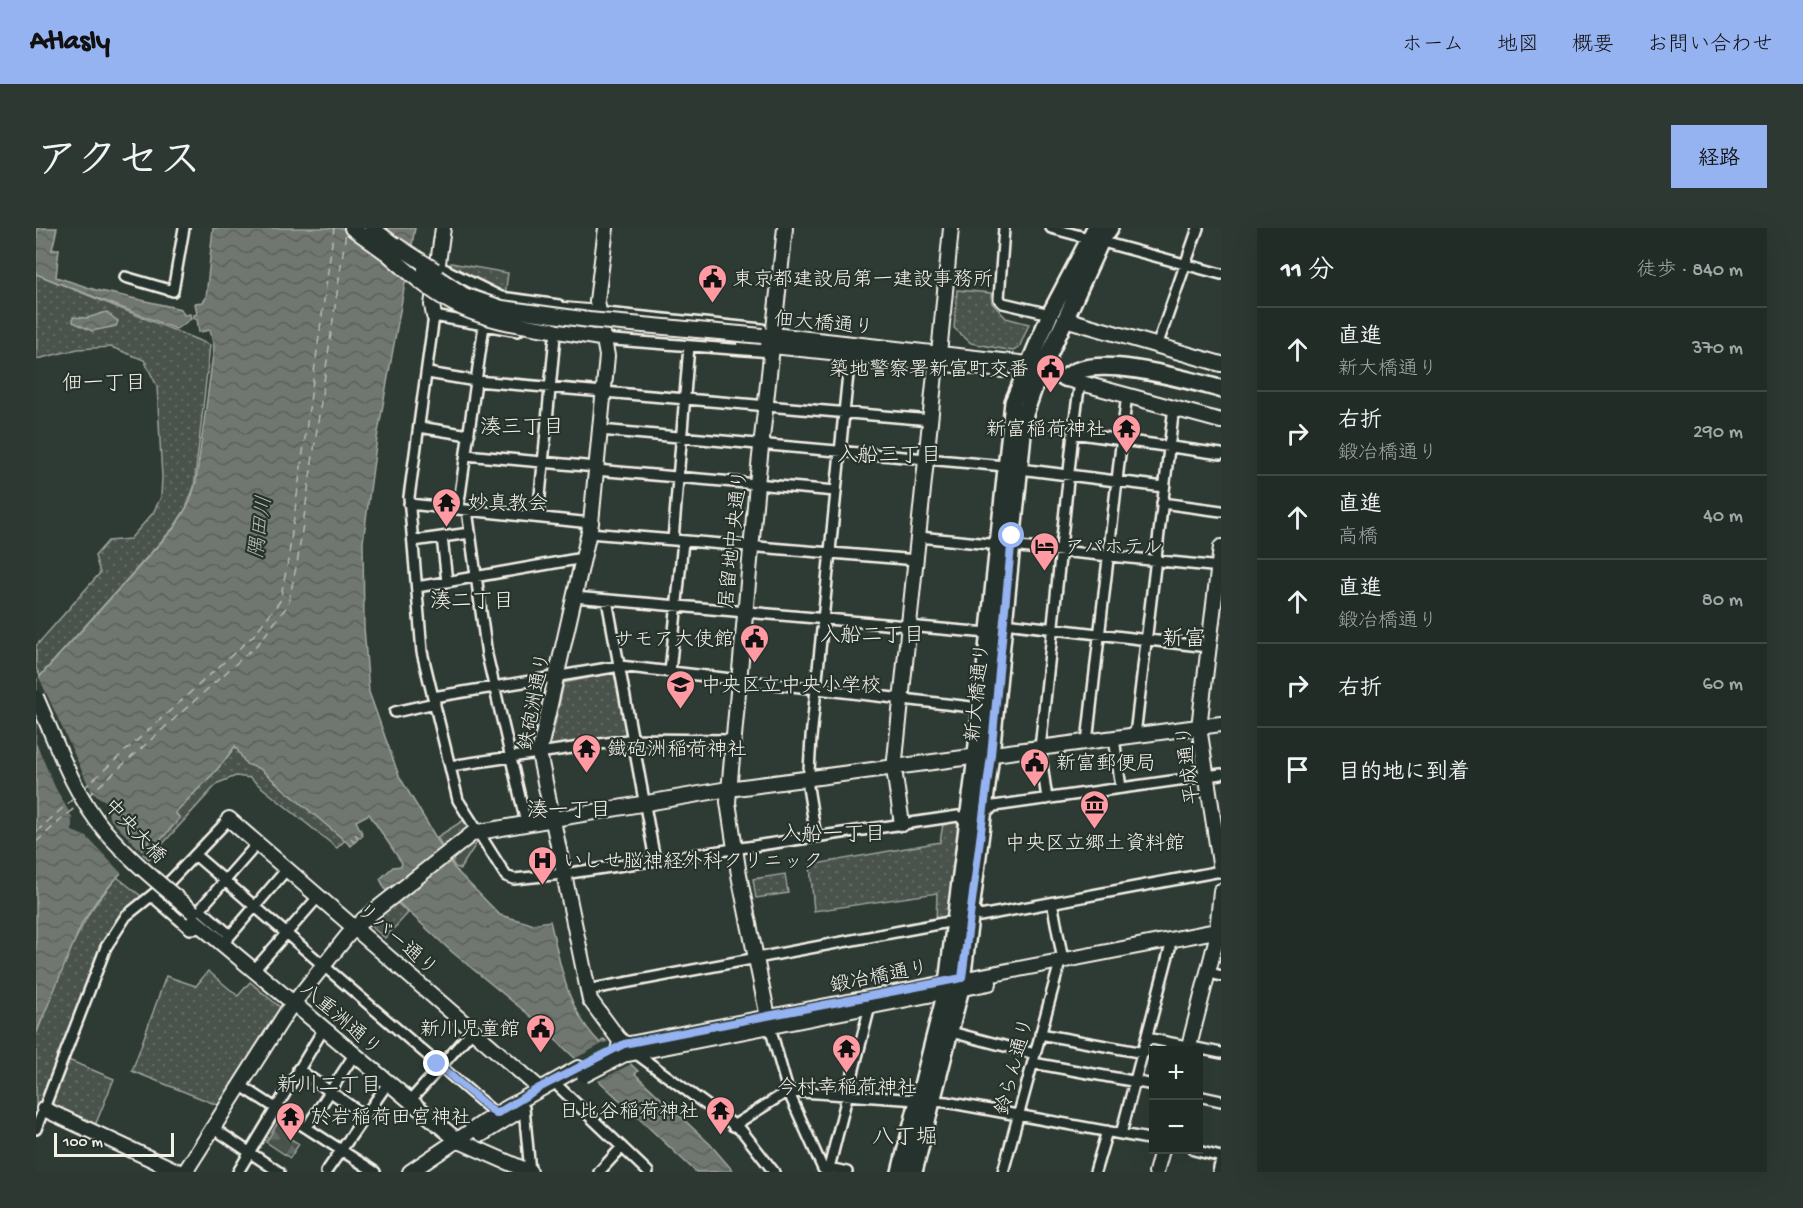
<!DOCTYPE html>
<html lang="ja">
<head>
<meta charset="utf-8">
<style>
  :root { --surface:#222c27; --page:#2e3833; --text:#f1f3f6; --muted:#a2a7a7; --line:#3f4844; --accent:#95b2f1 }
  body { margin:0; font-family:"Gochi Hand","Klee One",sans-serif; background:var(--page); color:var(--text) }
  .controls { position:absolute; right:18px; bottom:18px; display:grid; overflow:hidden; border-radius:0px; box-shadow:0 6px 24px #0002 }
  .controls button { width:54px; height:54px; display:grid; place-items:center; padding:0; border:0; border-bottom:2px solid var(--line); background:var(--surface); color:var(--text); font:30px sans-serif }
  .scale { position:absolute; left:18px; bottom:15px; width:120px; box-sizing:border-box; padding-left:6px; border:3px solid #f4f1e8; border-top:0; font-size:16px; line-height:21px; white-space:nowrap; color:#f4f1e8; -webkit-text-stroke:4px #26332d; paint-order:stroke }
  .stop { position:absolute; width:18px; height:18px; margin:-14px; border:4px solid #95b2f1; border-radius:50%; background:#fff }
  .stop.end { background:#95b2f1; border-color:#fff; box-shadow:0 2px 6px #0008 }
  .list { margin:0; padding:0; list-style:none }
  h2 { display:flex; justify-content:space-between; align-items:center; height:78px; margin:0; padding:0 24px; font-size:26px }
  h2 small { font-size:20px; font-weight:400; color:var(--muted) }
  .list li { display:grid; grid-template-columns:39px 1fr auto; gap:18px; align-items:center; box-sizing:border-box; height:84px; padding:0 24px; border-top:2px solid var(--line) }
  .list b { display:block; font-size:22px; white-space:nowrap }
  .list p { margin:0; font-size:20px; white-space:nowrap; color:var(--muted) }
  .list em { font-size:20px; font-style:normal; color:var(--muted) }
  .icon { flex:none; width:33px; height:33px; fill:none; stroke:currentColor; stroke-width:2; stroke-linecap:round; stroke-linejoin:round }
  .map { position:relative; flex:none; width:1185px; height:944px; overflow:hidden; border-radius:0px }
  header { display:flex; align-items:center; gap:36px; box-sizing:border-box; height:84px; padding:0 30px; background:var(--accent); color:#111 }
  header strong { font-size:28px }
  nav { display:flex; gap:33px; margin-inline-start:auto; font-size:21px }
  .intro { display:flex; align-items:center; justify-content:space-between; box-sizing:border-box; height:144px; padding:0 36px }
  h1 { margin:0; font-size:42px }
  .button { padding:15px 27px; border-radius:0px; background:var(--accent); color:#111; font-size:21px; font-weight:700 }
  main { display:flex; gap:36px; padding:0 36px }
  aside { flex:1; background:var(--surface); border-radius:0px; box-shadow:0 6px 24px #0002 }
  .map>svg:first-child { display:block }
  .forest { fill:url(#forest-firs); stroke:#9ea29a; stroke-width:1.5 }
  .park { fill:url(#park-dots); stroke:#9ea29a; stroke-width:1.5 }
  .water { fill:url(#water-waves); stroke:#a4a8a0; stroke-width:1.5 }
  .pier { fill:#2e3b34 }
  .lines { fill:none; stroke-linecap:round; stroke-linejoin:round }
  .ferry { stroke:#b8bab2; stroke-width:1.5; stroke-dasharray:8 6; stroke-linecap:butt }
  .street-casing { stroke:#f4f1e8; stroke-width:14 }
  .secondary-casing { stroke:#f4f1e8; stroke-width:18 }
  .primary-casing { stroke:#f4f1e8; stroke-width:20 }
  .highway-casing { stroke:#f4f1e8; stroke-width:21 }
  .street { stroke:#26332d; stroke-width:9 }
  .secondary { stroke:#26332d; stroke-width:14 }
  .primary { stroke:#26332d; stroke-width:15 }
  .highway { stroke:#26332d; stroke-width:16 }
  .secondary-bridge-casing { stroke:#f4f1e8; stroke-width:18; stroke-linecap:butt }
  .secondary-bridge { stroke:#26332d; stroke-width:14 }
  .route { stroke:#95b2f1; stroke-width:8 }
  .labels { text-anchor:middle; stroke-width:4.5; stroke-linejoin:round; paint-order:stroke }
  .poi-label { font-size:20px; fill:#f4f1e8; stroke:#26332d; text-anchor:start }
  .street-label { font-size:20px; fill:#f4f1e8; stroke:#26332d }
  .neighbourhood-label { font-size:21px; fill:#f4f1e8; stroke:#26332d }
  .water-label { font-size:21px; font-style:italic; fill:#b8bab2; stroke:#26332d }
  .quarter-label { font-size:22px; fill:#f4f1e8; stroke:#26332d }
</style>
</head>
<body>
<header>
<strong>Atlasly</strong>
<nav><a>ホーム</a><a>地図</a><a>概要</a><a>お問い合わせ</a></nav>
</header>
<div class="intro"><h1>アクセス</h1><a class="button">経路</a></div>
<main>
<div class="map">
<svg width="1185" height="944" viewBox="0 0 1185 944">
  <defs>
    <pattern id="forest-firs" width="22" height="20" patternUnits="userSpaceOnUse" patternTransform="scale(1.5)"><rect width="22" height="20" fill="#48524c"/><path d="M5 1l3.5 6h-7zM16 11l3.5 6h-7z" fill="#636b66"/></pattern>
    <pattern id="park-dots" width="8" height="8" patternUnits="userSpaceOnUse" patternTransform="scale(1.5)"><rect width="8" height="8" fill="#48524c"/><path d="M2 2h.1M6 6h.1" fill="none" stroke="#636b66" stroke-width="1.8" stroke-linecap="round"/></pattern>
    <pattern id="water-waves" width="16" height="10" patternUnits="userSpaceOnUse" patternTransform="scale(1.5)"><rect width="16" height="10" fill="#6f7770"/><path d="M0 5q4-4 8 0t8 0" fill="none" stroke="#5c605b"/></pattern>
  </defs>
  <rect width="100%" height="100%" fill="#2e3b34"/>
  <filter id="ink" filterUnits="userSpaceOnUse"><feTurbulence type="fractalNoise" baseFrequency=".0167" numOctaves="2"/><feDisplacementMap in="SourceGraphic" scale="12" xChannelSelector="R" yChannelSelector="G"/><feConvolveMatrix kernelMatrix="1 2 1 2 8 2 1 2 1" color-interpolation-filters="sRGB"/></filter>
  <g filter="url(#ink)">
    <!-- forest -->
    <path class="forest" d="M246,888L261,897L253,910L263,916L254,930L230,914Z"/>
    <!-- park -->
    <path class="park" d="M415,35L472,45L469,67L414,41Z
      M0,46L174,117L158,259L150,280L138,299L4,448L0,440V418L64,345L59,328L72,313L94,311L117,285L125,269L126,249L121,158L108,132L75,119L42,121L1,131Z
      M921,62L955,65L956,75L970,90L993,96L983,120L977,123L935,115L918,100Z
      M580,444L594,508L514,519L528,455Z
      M199,518L214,536L224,541L309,612L301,620L214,550L200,548L182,555L113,631L104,624L116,610L121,615L144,590L139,585C159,563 183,543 199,518Z
      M431,590L442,613L424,641L419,639L401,609Z
      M923,593L926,595L915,691L900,694L901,665L778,683L774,637L904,614L907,596Z
      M749,646L752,665L720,670L717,651Z
      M81,649L110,672L90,688L70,719L0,901V807L28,733L55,682Z
      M361,675L372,685L349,710L337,700V695Z
      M172,743L202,768L214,754L246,781L184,878L96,843L130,748L160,758Z
      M30,831L78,851L58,900L12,880Z"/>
    <!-- water -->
    <path class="water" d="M1,0H21L16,22L23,21L20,49L60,62L145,81L148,87L154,86L155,91L140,101L0,46Z
      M177,0H379L341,210L327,314L328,399L333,464L363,548L418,640L464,687L496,696L514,693C526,740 529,779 564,815L568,811L602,843L599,846L674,916L698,944H660L492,786L416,724L350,663L344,651L357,639L365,638L366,635L333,586L320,593L327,607L324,610L319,606L322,611L319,614L315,610L318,615L315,618L224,541L210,536L199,518C183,543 159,563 139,585L144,590L122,615L116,610L61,672L46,695L0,806V453L139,299L154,274L160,254L178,119L174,102L163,104L161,91H158V87L161,86L159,75L167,74L170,70Z
      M70,84L82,93L80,98L56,103L37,94V89L51,90Z"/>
    <!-- pier -->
    <path class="pier" d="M2,447L56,565L71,574L73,590L107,625L87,647L51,609L36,603V589L19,559L0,515Z
      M572,813L595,836L560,854L536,832Z"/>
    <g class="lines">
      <!-- ferry -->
      <path class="ferry" d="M47,561L217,408L244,373L252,333L298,0
        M52,568L223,415L252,377L262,330L310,4
        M0,604L39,569
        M0,614L44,575"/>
      <defs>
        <path id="street" d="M968,0L963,71L967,75L1014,86
          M1015,0L1185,46
          M402,38L465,69L523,77
          M89,49L137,63L148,0
          M560,84L726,101
          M482,103L398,88L373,269L386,424L422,572L470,648L478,651L527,646L922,588L931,594
          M565,111L736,124
          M1121,118L1162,0
          M392,145L440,153L895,192
          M383,199L433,207
          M564,202L969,238
          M1037,205L1185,226
          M430,227L560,239
          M984,241L1128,259
          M560,242L800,263
          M1126,275L1185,283
          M373,276L555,295
          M422,281L448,97
          M431,282L451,427L490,595
          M502,289L519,108
          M553,305L881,332
          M406,309L411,354
          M883,309L1185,339
          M637,312L653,118
          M377,313L434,305
          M381,359L547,330
          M538,369L952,405
          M571,372L619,632
          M968,395L1172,419
          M634,444L647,313
          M397,469L584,438L944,480
          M359,484L399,475
          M1099,507L1137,187L1144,181
          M1078,510L1085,560
          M1051,514L1090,174L1087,165
          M414,538L598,511L697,512
          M1011,571L1004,521L1037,205L1043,161L1053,156
          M948,587L958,578L1185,546
          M780,609L772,559L775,510L813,136L819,128
          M159,627L460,886
          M116,668L154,701L167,700
          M935,681L944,688L1185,643
          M194,707L164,681L221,616
          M192,710L251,641
          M219,741L283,668
          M1172,744L1185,748
          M551,762L918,693
          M734,799L752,863L787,941L792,944
          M915,804L999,826
          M1004,806L1108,825
          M1111,810L1185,825
          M598,824L706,903L738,944
          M997,835L1118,857
          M262,841L329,888
          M204,857L339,944
          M523,859L612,944
          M1162,868L1185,873
          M374,873L437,802
          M488,880L494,944
          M697,898L752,863L910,874L1118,912
          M271,899L318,827
          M177,900L243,944
          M0,901L70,719L90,688L135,652L193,591
          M1085,906L1134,720
          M1158,922L1185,929
          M202,944L288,800
          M290,944L352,855
          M563,944L586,919
          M811,944L793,940L832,786L826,780
          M967,944L1026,727L1017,679L1014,675
          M1059,944L1071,903
          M1182,944L1185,932"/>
        <path id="secondary" d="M316,0L359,31
          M336,0L368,24
          M570,0L561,73L571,128L555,295L503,525L554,772L582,810L598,824
          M517,81L563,85
          M398,88L396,77L407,0
          M1029,91L1185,136
          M516,102L570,111
          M728,108L737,107L992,136L1005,144L1185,193
          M708,115L967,142
          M903,126L915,0
          M1185,319L1163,499L1185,642
          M193,591L503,860
          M866,596L858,541L900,136
          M153,688L421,912L494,944
          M734,799L703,647L692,574L721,256L749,0
          M583,818L1185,702
          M1152,822L1180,713L1185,663
          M592,826L953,755
          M8,881L143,944
          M446,906L483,883
          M149,944L252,782L312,707L328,691L437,605L692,561L1185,496
          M374,944L460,886L542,840
          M1120,944L1126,922"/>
        <path id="primary" d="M864,944L910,763L938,545L977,174L1014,86L1059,0
          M878,944L925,760L955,527L989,186L998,160L1065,13L1074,0"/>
        <path id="highway" d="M1030,150C1055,123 1152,152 1185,161"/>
      </defs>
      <!-- street casing -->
      <use href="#street" class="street-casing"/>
      <!-- secondary casing -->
      <use href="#secondary" class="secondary-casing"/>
      <!-- primary casing -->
      <use href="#primary" class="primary-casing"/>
      <!-- highway casing -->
      <use href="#highway" class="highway-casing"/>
      <!-- street -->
      <use href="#street" class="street"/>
      <!-- secondary -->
      <use href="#secondary" class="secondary"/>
      <!-- primary -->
      <use href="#primary" class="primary"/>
      <!-- highway -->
      <use href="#highway" class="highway"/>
      <defs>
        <path id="secondary-bridge" d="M360,17L399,42
          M351,25C412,80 434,90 516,102
          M389,41L428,67L466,80L553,92L726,108
          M0,469C20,514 37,565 69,603C95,633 127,658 157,684
          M548,847L587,827"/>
      </defs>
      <!-- secondary-bridge casing -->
      <use href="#secondary-bridge" class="secondary-bridge-casing"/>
      <!-- secondary-bridge -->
      <use href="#secondary-bridge" class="secondary-bridge"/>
    </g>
  </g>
  <g class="lines" filter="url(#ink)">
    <!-- route -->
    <path class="route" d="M401,836L460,886L503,860L588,816L926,750L955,527L976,308"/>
  </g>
  <!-- icons -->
  <defs>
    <symbol id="civic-pin" viewBox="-11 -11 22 30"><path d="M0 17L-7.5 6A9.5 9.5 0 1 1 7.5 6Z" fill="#ff9aa2" stroke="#26332d"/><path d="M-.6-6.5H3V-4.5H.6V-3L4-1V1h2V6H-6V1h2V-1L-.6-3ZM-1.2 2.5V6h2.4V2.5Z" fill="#111"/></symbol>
    <symbol id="temple-pin" viewBox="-11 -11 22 30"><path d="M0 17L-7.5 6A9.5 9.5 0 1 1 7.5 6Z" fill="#ff9aa2" stroke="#26332d"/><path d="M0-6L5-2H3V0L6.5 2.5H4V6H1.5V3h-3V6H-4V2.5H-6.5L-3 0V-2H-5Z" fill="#111"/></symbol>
    <symbol id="hotel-pin" viewBox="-11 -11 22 30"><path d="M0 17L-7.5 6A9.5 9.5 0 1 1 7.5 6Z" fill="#ff9aa2" stroke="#26332d"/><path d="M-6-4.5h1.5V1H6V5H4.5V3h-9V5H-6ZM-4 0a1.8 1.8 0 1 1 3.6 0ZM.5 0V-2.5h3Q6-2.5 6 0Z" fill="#111"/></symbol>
    <symbol id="school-pin" viewBox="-11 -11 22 30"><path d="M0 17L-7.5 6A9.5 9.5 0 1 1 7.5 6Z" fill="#ff9aa2" stroke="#26332d"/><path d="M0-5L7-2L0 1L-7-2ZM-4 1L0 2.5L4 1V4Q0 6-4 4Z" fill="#111"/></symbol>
    <symbol id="museum-pin" viewBox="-11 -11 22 30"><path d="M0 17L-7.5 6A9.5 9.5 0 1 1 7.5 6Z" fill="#ff9aa2" stroke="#26332d"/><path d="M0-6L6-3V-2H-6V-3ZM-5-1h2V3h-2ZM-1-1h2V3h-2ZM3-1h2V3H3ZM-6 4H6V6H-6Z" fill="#111"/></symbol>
    <symbol id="hospital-pin" viewBox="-11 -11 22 30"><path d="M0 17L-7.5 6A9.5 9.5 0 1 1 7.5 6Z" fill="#ff9aa2" stroke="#26332d"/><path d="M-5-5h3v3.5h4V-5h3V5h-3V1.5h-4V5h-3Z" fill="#111"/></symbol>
  </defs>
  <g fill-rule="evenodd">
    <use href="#civic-pin" x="660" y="34" width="33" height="45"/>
    <use href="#civic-pin" x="998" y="124" width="33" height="45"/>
    <use href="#temple-pin" x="1074" y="184" width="33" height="45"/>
    <use href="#temple-pin" x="394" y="258" width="33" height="45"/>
    <use href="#hotel-pin" x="992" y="302" width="33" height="45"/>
    <use href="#civic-pin" x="702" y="394" width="33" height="45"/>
    <use href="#school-pin" x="628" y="440" width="33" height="45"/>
    <use href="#temple-pin" x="534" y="504" width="33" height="45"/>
    <use href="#civic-pin" x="982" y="518" width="33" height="45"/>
    <use href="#museum-pin" x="1042" y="560" width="33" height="45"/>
    <use href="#hospital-pin" x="490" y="616" width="33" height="45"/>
    <use href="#civic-pin" x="488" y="784" width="33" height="45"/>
    <use href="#temple-pin" x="794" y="804" width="33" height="45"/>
    <use href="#temple-pin" x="668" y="866" width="33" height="45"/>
    <use href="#temple-pin" x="238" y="872" width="33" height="45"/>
  </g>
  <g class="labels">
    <!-- poi labels -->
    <g class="poi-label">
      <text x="697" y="57">東京都建設局第一建設事務所</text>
      <text x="993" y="147" text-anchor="end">築地警察署新富町交番</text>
      <text x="1070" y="207" text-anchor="end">新富稲荷神社</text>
      <text x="432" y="281">妙真教会</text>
      <text x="1029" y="325">アパホテル</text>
      <text x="698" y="417" text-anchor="end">サモア大使館</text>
      <text x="665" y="463">中央区立中央小学校</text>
      <text x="571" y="527">鐡砲洲稲荷神社</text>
      <text x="1020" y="541">新富郵便局</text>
      <text x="1059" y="621" text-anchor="middle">中央区立郷土資料館</text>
      <text x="527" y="639">いしせ脳神経外科クリニック</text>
      <text x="484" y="807" text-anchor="end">新川児童館</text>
      <text x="811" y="865" text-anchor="middle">今村幸稲荷神社</text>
      <text x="663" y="889" text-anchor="end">日比谷稲荷神社</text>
      <text x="275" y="895">於岩稲荷田宮神社</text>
    </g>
    <!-- street labels -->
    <g class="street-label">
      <text transform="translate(788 94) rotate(5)" y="7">佃大橋通り</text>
      <text transform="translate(696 311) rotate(-84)" y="7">居留地中央通り</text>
      <text transform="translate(940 464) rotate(-84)" y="7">新大橋通り</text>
      <text transform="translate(497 473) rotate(-79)" y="7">鉄砲洲通り</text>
      <text transform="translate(1151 537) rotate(-97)" y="7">平成通り</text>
      <text transform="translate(100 602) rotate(47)" y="7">中央大橋</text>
      <text transform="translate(362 710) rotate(41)" y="7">リバー通り</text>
      <text transform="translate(843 747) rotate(-11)" y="7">鍛冶橋通り</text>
      <text transform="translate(306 790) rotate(41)" y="7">八重洲通り</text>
      <text transform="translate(977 838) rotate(-75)" y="7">鈴らん通り</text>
    </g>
    <!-- neighbourhood labels -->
    <g class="neighbourhood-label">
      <text x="68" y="161">佃一丁目</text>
      <text x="486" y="205">湊三丁目</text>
      <text x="853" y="233">入船三丁目</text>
      <text x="436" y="379">湊二丁目</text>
      <text x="836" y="413">入船二丁目</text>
      <text x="533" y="588">湊一丁目</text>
      <text x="797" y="612">入船一丁目</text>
      <text x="293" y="863">新川二丁目</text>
    </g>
    <!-- water labels -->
    <g class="water-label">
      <text transform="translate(223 299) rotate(-82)" y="7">隅田川</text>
    </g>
    <!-- quarter labels -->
    <g class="quarter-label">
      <text x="1148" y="417">新富</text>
      <text x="869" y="915">八丁堀</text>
    </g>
  </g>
</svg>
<div class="controls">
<button>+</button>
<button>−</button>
</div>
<div class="scale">100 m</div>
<div class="stop" style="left:976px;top:308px"></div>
<div class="stop end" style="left:401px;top:836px"></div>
</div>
<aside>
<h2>11 分<small>徒歩 · 840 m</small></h2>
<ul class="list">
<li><svg class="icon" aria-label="ahead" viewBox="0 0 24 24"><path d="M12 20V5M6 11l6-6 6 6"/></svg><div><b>直進</b><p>新大橋通り</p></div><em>370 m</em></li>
<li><svg class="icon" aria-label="right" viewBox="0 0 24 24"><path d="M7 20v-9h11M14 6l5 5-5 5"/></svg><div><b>右折</b><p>鍛冶橋通り</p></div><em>290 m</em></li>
<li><svg class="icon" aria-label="ahead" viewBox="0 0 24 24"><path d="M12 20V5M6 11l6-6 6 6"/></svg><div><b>直進</b><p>高橋</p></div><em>40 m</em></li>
<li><svg class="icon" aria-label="ahead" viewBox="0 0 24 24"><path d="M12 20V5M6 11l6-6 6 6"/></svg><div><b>直進</b><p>鍛冶橋通り</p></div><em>80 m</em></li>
<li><svg class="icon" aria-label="right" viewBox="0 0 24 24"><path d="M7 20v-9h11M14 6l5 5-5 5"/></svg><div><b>右折</b></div><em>60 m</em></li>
<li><svg class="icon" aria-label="arrive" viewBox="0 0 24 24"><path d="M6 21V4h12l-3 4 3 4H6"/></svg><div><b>目的地に到着</b></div></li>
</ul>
</aside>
</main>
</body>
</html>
